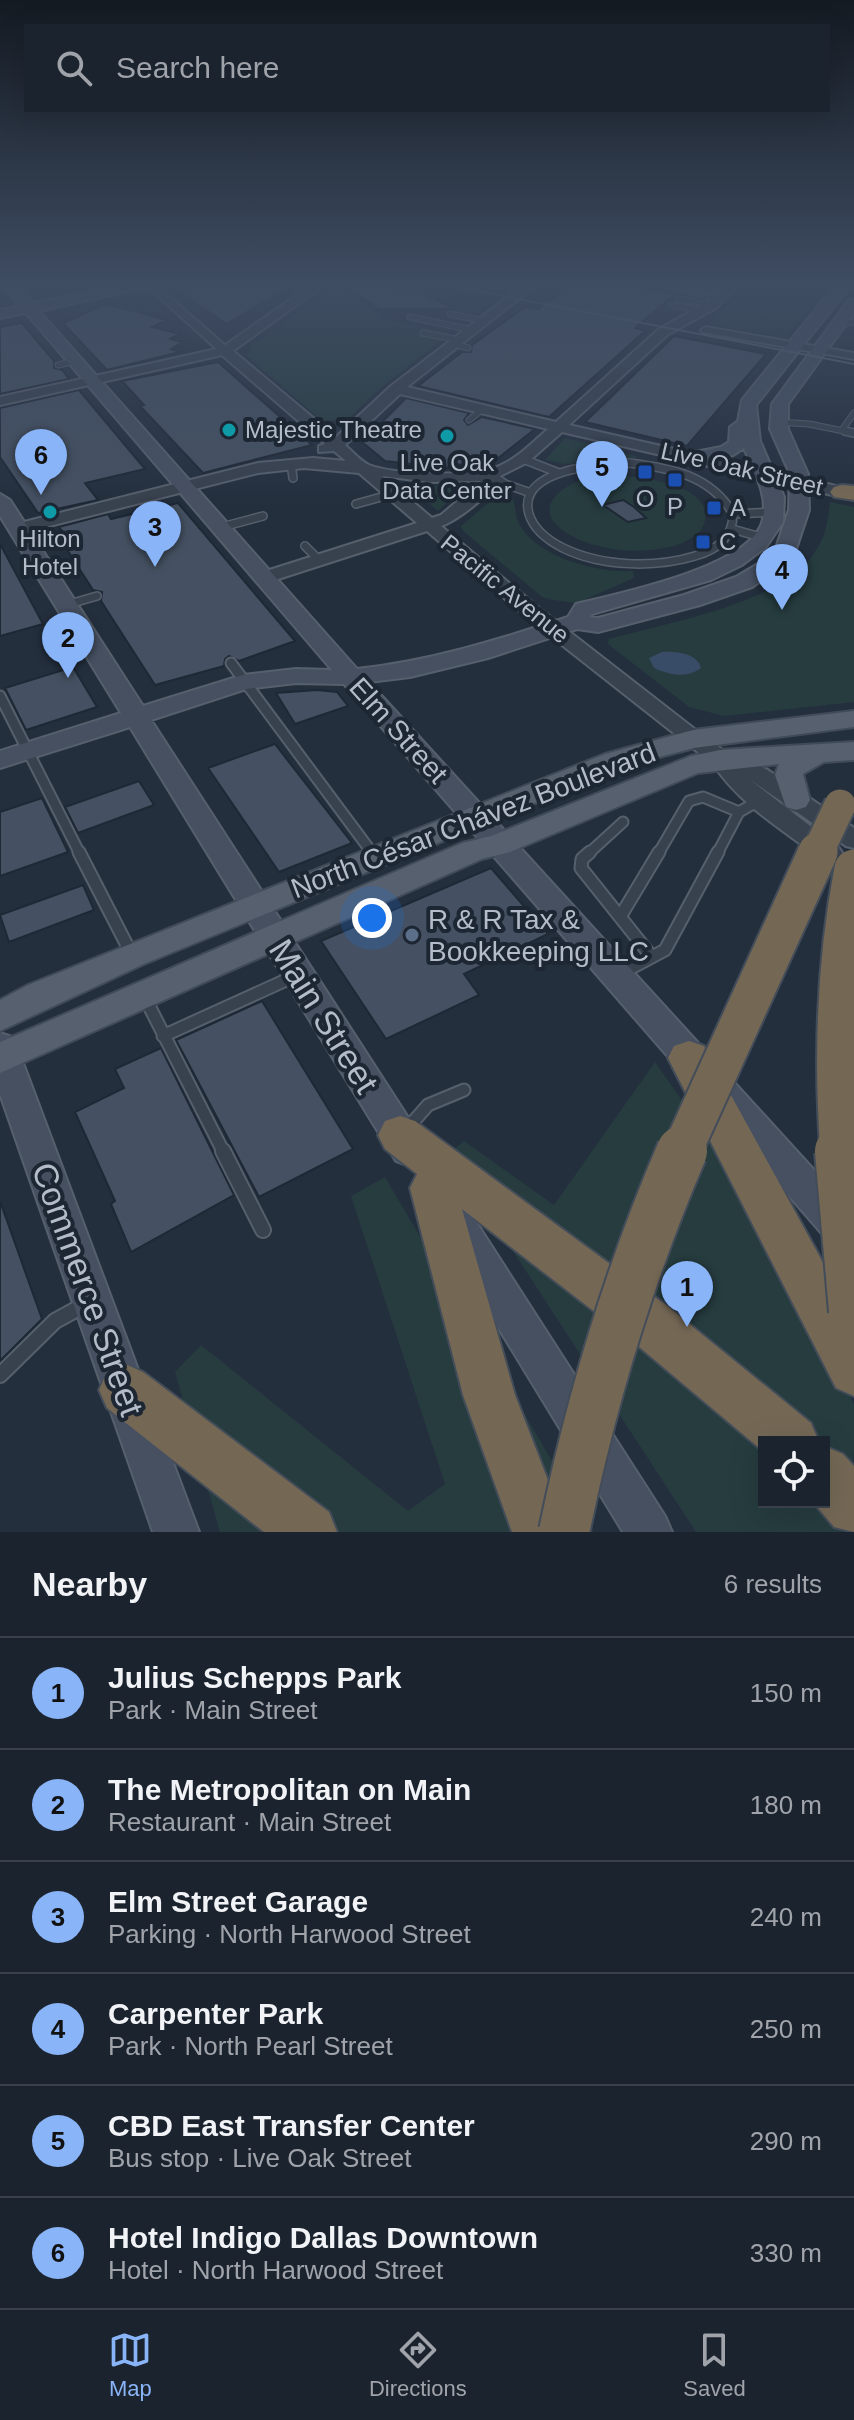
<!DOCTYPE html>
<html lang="en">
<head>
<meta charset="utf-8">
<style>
  :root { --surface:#1b232e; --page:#282f3a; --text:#f1f3f6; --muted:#a0a4aa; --line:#39404a; --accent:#8ab4f8 }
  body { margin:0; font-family:Helvetica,sans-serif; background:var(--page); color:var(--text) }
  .controls { position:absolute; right:24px; bottom:24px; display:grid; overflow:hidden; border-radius:0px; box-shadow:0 8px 32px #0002 }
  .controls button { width:72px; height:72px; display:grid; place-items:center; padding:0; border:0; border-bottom:2px solid var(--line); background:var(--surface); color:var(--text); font:40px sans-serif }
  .you { position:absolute; left:372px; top:918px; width:28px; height:28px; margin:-20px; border:6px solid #fff; border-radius:50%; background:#1a73e8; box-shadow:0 0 0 12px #1a73e833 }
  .badge { display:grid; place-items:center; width:52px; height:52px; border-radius:50%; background:var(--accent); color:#111; font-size:26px; font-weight:700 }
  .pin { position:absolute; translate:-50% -66px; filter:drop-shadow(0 2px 4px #0008) }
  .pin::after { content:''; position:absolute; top:42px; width:28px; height:24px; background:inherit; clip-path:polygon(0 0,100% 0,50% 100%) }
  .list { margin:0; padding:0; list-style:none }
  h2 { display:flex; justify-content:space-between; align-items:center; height:104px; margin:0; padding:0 32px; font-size:34px }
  h2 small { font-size:26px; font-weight:400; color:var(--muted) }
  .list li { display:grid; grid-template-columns:52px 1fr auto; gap:24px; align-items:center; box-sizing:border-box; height:112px; padding:0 32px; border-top:2px solid var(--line) }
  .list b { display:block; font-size:30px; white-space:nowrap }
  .list p { margin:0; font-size:26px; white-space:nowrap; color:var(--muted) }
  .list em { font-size:26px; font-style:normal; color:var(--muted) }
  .icon { flex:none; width:44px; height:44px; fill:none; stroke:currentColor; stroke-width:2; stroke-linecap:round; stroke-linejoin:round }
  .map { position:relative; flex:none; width:854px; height:1532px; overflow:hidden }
  .search { position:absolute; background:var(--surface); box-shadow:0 8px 32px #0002; left:24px; right:24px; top:24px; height:88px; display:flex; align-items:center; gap:20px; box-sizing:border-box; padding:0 28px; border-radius:0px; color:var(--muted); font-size:30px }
  .sheet { height:776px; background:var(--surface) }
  nav { display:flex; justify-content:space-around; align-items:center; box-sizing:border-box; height:112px; border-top:2px solid var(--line); background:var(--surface); font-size:22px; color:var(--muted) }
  nav a { display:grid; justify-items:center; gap:4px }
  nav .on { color:var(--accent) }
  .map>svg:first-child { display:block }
  .green { fill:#263c3f; fill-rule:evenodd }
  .water { fill:#394c67 }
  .building { fill:#455162; stroke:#1f2835; stroke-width:2 }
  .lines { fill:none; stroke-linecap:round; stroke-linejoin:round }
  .service-far4-casing { stroke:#565f6c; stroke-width:7 }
  .service-far3-casing { stroke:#565f6c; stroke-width:10 }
  .service-far2-casing { stroke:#565f6c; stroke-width:13 }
  .service-far1-casing { stroke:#565f6c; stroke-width:15 }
  .service-casing { stroke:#565f6c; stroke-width:18 }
  .minor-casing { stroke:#565f6c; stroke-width:4 }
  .tertiary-casing { stroke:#565f6c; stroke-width:4 }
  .secondary-casing { stroke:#565f6c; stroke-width:4 }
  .primary-casing { stroke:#414a57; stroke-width:4 }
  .motorway-casing { stroke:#434c59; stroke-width:4 }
  .service-far4 { stroke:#38414e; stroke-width:5 }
  .service-far3 { stroke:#38414e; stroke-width:7 }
  .service-far2 { stroke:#38414e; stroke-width:9 }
  .service-far1 { stroke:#38414e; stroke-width:11 }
  .service { stroke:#38414e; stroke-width:14 }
  .minor { fill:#38414e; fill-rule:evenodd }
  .tertiary { fill:#38414e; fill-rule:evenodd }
  .secondary { fill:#465061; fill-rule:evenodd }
  .primary { fill:#56606e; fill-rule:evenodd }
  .motorway { fill:#746855; fill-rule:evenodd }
  .tram { stroke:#5a6575; stroke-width:2 }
  .motorway-bridge-far2-casing { stroke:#434c59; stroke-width:35; stroke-linecap:butt }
  .motorway-bridge-far1-casing { stroke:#434c59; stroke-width:43; stroke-linecap:butt }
  .motorway-bridge-casing { stroke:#434c59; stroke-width:54; stroke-linecap:butt }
  .motorway-bridge-far2 { stroke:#746855; stroke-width:31 }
  .motorway-bridge-far1 { stroke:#746855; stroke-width:39 }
  .motorway-bridge { stroke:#746855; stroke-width:50 }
  .culture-dot { fill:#0f9aa8; stroke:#1d2633; stroke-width:3 }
  .transit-dot { fill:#1a4fb4; stroke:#1d2633; stroke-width:3 }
  .service-dot { fill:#5c6f8a; stroke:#1d2633; stroke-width:3 }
  .labels { text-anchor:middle; stroke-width:8; stroke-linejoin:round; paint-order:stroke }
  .far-poi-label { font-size:24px; fill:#b4bcc9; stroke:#1d2633 }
  .far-street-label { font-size:24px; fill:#b4bcc9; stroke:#1d2633 }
  .street-label { font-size:28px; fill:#b4bcc9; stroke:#1d2633 }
  .poi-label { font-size:28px; fill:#b4bcc9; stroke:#1d2633; text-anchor:start }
  .near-street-label { font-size:34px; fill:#b4bcc9; stroke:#1d2633 }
</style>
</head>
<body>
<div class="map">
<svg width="854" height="1532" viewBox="0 0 854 1532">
  <rect width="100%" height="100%" fill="#242f3e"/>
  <!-- green -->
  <path class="green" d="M338,286L387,320L450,333L378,390L347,420H321L247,356L252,345Z
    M733,300L806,313L785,338L709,324Z
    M565,438L636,456L638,458L565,464L545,460Z
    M600,475C623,474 719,481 704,524C699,537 682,544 670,547C642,553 612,552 585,542C524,518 550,485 600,475Z
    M409,485L464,487L438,511Z
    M498,495L513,500C516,507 515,513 517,519C532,557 597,573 633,571L634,578L577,603L553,600L542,597L463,531L461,526Z
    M830,502L854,507V702L724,716L689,707L608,644L609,639C667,622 785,604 817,549C826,535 828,519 830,502Z
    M655,1062L720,1155L854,1404V1452L848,1532H696L449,1153L464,1141L554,1205ZM764,1442H824V1502H764Z
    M385,1177L594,1532H220L175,1372L201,1345L408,1511L445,1484L351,1196Z"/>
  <!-- water -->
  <path class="water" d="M662,652C676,651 697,653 701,668C686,679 670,675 654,668L649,658Z"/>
  <!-- building -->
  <path class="building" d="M172,286H293L226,324Z
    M345,286L412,288L455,309H379Z
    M569,286H636L675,294L635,328L645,331L549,417L418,386L462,352H471L472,345L525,307L538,309Z
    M106,304L167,320L152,327L180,334L170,339L183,342L171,349L180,352L107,370L63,323Z
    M22,323L54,361V368L62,370L69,379L0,394V327Z
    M674,336L766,354L687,446L585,422Z
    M218,362L261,400L312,445L203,473L140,406L144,405L122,381Z
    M79,390L145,469L85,483L98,500L38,513L0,457V408Z
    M406,398L469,413L464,420L468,425L482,417L535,429L492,463L477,467L451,463L447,468L385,461L362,442Z
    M623,500L634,507L646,518L628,522L603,505Z
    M178,503L295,641L239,661L229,656L225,659L224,666L155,685L101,601L102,592L93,590L59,537L66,536L59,527L108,514L111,519Z
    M0,544L43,624L0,636Z
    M73,667L97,707L26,730L5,688Z
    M317,690L337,692L348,706L295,724L276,693Z
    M275,744L352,843L279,872L208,768Z
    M139,781L154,805L78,833L65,807Z
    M42,798L68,852L0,876V812Z
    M491,868L548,934L464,974L479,995L386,1039L321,941Z
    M83,885L94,910L9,942L0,915Z
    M262,1001L353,1149L259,1197L176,1040Z
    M161,1048L234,1195L131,1252L111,1204L115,1201L75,1112L124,1088L115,1069Z
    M0,1201L42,1319L0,1361Z"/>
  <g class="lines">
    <defs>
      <path id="service-far4" d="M716,286L728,290
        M678,299L712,305
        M671,305L703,311
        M450,314L484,321
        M410,317L472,330
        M838,324L854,322
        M423,333L459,340
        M453,344L468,348
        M58,365L76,361
        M469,420L483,409
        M778,422L809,424L854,433
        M842,430L854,413"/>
      <path id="service-far3" d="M845,431L854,433
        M523,459L559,473
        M629,463C670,468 711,475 733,514C733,537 717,550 695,556C655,568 602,567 563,548C549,541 534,530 529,514C516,469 600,464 629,463Z
        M291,464L293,478
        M490,474L505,484L531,493
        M356,504L392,494
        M733,514L775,512
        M222,527L263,516
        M732,529L764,538
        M305,546L319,560
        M66,605L97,596"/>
      <path id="service-far2" d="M231,663L373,854
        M0,696L80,854
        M588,854L623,822
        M658,854L689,801L703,797L739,812
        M717,854L739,812L760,800"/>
      <path id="service-far1" d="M79,852L132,955
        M372,852L375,856
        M590,852L582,859L581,868L652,957
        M620,917L659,852
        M620,974L665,950L718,852
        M145,998L224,1153
        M163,1036L295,976
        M406,1130L428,1105L464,1090"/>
      <path id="service" d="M223,1151L263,1230
        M0,1375L55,1321L86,1304"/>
      <path id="minor" d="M147,286H157L229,349V353H221Z
        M667,286H685L725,298L720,301Z
        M706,327L854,353V359L702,332L701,330Z"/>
      <path id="tertiary" d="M310,286H323L233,351L336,437L391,386L522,286H535L407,387L556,422L659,329L708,302L725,286H737L716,308L667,335L569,425L854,490V500L562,432L528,462L498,477C495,492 457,521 441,526L539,608L701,734L728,754L766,769L854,828V848L846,846L749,779L839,848L843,854L839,860L831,863L823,860C784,831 740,805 713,764L525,616L427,531L272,581H260L257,577L260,573L417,523L359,473L304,468L258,473L18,534L12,533L10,529L12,525L258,463L313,458L346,461L334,451L319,452V446L325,444L222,355L0,405V397L221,348ZM400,394L548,429C533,442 518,458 499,466C474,477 394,475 369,465C360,461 352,451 345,445ZM382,476L430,482L481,481L441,515L432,518Z"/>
      <path id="secondary" d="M3,286H18L33,303L120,286H151L39,311L357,669C430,661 498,640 568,617L576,604C617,594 755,566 763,519C768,492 753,471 744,448L733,455L691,463L682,458L685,454L721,447L729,442L730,427L738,421L742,400L835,286H850L756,405L760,441L784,497L783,522L766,547L742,565L711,580L592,614L590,617L598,618L684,595L736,577L768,558L776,548L789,510L790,474L770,429L772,404L849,300L854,299V313L788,404V429L808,474L809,510L796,549L782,566L752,587L700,605L598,632L577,629L488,658L410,677L369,682L854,1214V1245L844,1249L831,1244L344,684L296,683L246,689L151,720L422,1139L427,1150L422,1161L409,1166L396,1161L130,727L0,768V751L121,713L0,516V494L10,500L143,706L243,675L296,669L332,670L26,313L0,318V310L20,306Z
        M0,1033L12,1037L17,1047L199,1532H153L0,1094Z
        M456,1206L469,1211L665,1516L672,1532H623L443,1237L437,1224L443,1211Z"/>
      <path id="primary" d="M854,711V727L694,748L625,766L144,964L0,1031V1000L28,985L605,754L693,730Z
        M854,742V760L824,762L803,774L810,800L806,807L796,810L786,807L775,775L779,764L698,773L510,852L482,859L0,1073V1042L462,843L491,836L691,756L720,750Z"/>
      <path id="motorway" d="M842,485L854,486V500L834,497L830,492L834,487Z
        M689,1041L704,1046L854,1319V1396L836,1388L668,1058L674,1046Z
        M400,1116L415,1121L666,1305L811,1423L819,1442H764V1452L631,1340L462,1209L515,1395L568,1532H512L463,1395L410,1188L417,1174L385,1149L378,1135L385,1121Z
        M125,1364L143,1372L329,1512L337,1532H264L107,1408L99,1390L107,1372Z
        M824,1446L843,1454L854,1466V1532L834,1527L813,1502H824Z"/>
    </defs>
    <!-- service-far4 casing -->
    <use href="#service-far4" class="service-far4-casing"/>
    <!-- service-far3 casing -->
    <use href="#service-far3" class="service-far3-casing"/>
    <!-- service-far2 casing -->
    <use href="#service-far2" class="service-far2-casing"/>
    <!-- service-far1 casing -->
    <use href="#service-far1" class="service-far1-casing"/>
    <!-- service casing -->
    <use href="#service" class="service-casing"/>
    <!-- minor casing -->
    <use href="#minor" class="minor-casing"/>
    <!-- tertiary casing -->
    <use href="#tertiary" class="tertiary-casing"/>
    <!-- secondary casing -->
    <use href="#secondary" class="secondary-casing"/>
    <!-- primary casing -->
    <use href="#primary" class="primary-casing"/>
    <!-- motorway casing -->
    <use href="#motorway" class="motorway-casing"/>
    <!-- service-far4 -->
    <use href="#service-far4" class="service-far4"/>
    <!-- service-far3 -->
    <use href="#service-far3" class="service-far3"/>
    <!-- service-far2 -->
    <use href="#service-far2" class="service-far2"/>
    <!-- service-far1 -->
    <use href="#service-far1" class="service-far1"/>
    <!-- service -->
    <use href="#service" class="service"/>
    <!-- minor -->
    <use href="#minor" class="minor"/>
    <!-- tertiary -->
    <use href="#tertiary" class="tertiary"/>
    <!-- secondary -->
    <use href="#secondary" class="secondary"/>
    <!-- primary -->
    <use href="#primary" class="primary"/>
    <!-- motorway -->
    <use href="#motorway" class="motorway"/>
    <!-- tram -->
    <path class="tram" d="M451,286L854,364
      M666,286L707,295L729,286"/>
    <defs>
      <path id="motorway-bridge-far2" d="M817,854L840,805"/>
      <path id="motorway-bridge-far1" d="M681,1153L818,852
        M840,1153C833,1057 836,963 854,869"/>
      <path id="motorway-bridge" d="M840,1151L854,1311
        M564,1532C591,1401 629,1274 682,1151"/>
    </defs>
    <!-- motorway-bridge-far2 casing -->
    <use href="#motorway-bridge-far2" class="motorway-bridge-far2-casing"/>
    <!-- motorway-bridge-far1 casing -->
    <use href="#motorway-bridge-far1" class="motorway-bridge-far1-casing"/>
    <!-- motorway-bridge casing -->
    <use href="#motorway-bridge" class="motorway-bridge-casing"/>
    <!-- motorway-bridge-far2 -->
    <use href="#motorway-bridge-far2" class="motorway-bridge-far2"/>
    <!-- motorway-bridge-far1 -->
    <use href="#motorway-bridge-far1" class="motorway-bridge-far1"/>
    <!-- motorway-bridge -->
    <use href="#motorway-bridge" class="motorway-bridge"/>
  </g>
  <!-- sky -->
  <linearGradient id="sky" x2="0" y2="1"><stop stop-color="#141a22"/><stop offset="0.57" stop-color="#3f4d63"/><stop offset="1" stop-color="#3f4d63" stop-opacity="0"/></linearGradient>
  <rect width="854" height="501" fill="url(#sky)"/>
  <!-- markers -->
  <g class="culture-dot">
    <circle cx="229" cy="430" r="8"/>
    <circle cx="447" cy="436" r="8"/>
    <circle cx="50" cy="512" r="8"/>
  </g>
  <g class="transit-dot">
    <rect x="637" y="464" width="16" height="16" rx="4"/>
    <rect x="667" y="472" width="16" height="16" rx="4"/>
    <rect x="706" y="500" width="16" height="16" rx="4"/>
    <rect x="695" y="534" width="16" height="16" rx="4"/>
  </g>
  <circle class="service-dot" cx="412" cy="935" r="8"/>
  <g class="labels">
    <!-- far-poi labels -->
    <g class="far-poi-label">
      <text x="245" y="438" text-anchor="start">Majestic Theatre</text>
      <text x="447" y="471">Live Oak<tspan x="447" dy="28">Data Center</tspan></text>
      <text x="645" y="507">O</text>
      <text x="675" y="515">P</text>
      <text x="730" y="516" text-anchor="start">A</text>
      <text x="50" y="547">Hilton<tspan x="50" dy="28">Hotel</tspan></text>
      <text x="719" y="550" text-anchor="start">C</text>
    </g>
    <!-- far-street labels -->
    <g class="far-street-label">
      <text transform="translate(742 469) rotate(13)" y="8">Live Oak Street</text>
      <text transform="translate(505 589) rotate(39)" y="8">Pacific Avenue</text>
    </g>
    <!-- street labels -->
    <g class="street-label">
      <text transform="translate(399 730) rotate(48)" y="10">Elm Street</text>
      <text transform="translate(473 820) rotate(-21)" y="10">North César Chávez Boulevard</text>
    </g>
    <!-- poi labels -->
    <g class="poi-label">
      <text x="428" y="929">R &amp; R Tax &amp;<tspan x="428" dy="32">Bookkeeping LLC</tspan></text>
    </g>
    <!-- near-street labels -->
    <g class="near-street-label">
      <text transform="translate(324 1016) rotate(58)" y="12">Main Street</text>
      <text transform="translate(88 1289) rotate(70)" y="12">Commerce Street</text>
    </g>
  </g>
</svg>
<div class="controls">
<button><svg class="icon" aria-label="locate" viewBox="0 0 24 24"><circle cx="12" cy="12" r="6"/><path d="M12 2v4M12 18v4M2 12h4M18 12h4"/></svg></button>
</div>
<div class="you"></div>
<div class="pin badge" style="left:687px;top:1327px">1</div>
<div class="pin badge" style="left:68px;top:678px">2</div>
<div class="pin badge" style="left:155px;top:567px">3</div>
<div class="pin badge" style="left:782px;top:610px">4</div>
<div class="pin badge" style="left:602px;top:507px">5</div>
<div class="pin badge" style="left:41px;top:495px">6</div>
<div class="search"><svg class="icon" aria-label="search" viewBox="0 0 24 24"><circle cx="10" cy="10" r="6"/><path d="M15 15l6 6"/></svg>Search here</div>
</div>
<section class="sheet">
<h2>Nearby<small>6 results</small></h2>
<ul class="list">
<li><span class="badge">1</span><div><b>Julius Schepps Park</b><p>Park · Main Street</p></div><em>150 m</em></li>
<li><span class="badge">2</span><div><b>The Metropolitan on Main</b><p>Restaurant · Main Street</p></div><em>180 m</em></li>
<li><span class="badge">3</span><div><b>Elm Street Garage</b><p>Parking · North Harwood Street</p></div><em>240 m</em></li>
<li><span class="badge">4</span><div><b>Carpenter Park</b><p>Park · North Pearl Street</p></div><em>250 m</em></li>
<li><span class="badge">5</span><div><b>CBD East Transfer Center</b><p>Bus stop · Live Oak Street</p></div><em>290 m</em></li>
<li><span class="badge">6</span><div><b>Hotel Indigo Dallas Downtown</b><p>Hotel · North Harwood Street</p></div><em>330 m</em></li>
</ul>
</section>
<nav>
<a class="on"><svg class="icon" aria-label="map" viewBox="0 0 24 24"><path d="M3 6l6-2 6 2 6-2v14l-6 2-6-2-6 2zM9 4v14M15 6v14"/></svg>Map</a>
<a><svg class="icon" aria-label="directions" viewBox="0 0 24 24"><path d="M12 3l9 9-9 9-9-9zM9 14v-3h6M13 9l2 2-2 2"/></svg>Directions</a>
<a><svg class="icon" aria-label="saved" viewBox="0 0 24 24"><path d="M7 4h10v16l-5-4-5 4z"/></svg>Saved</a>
</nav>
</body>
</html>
